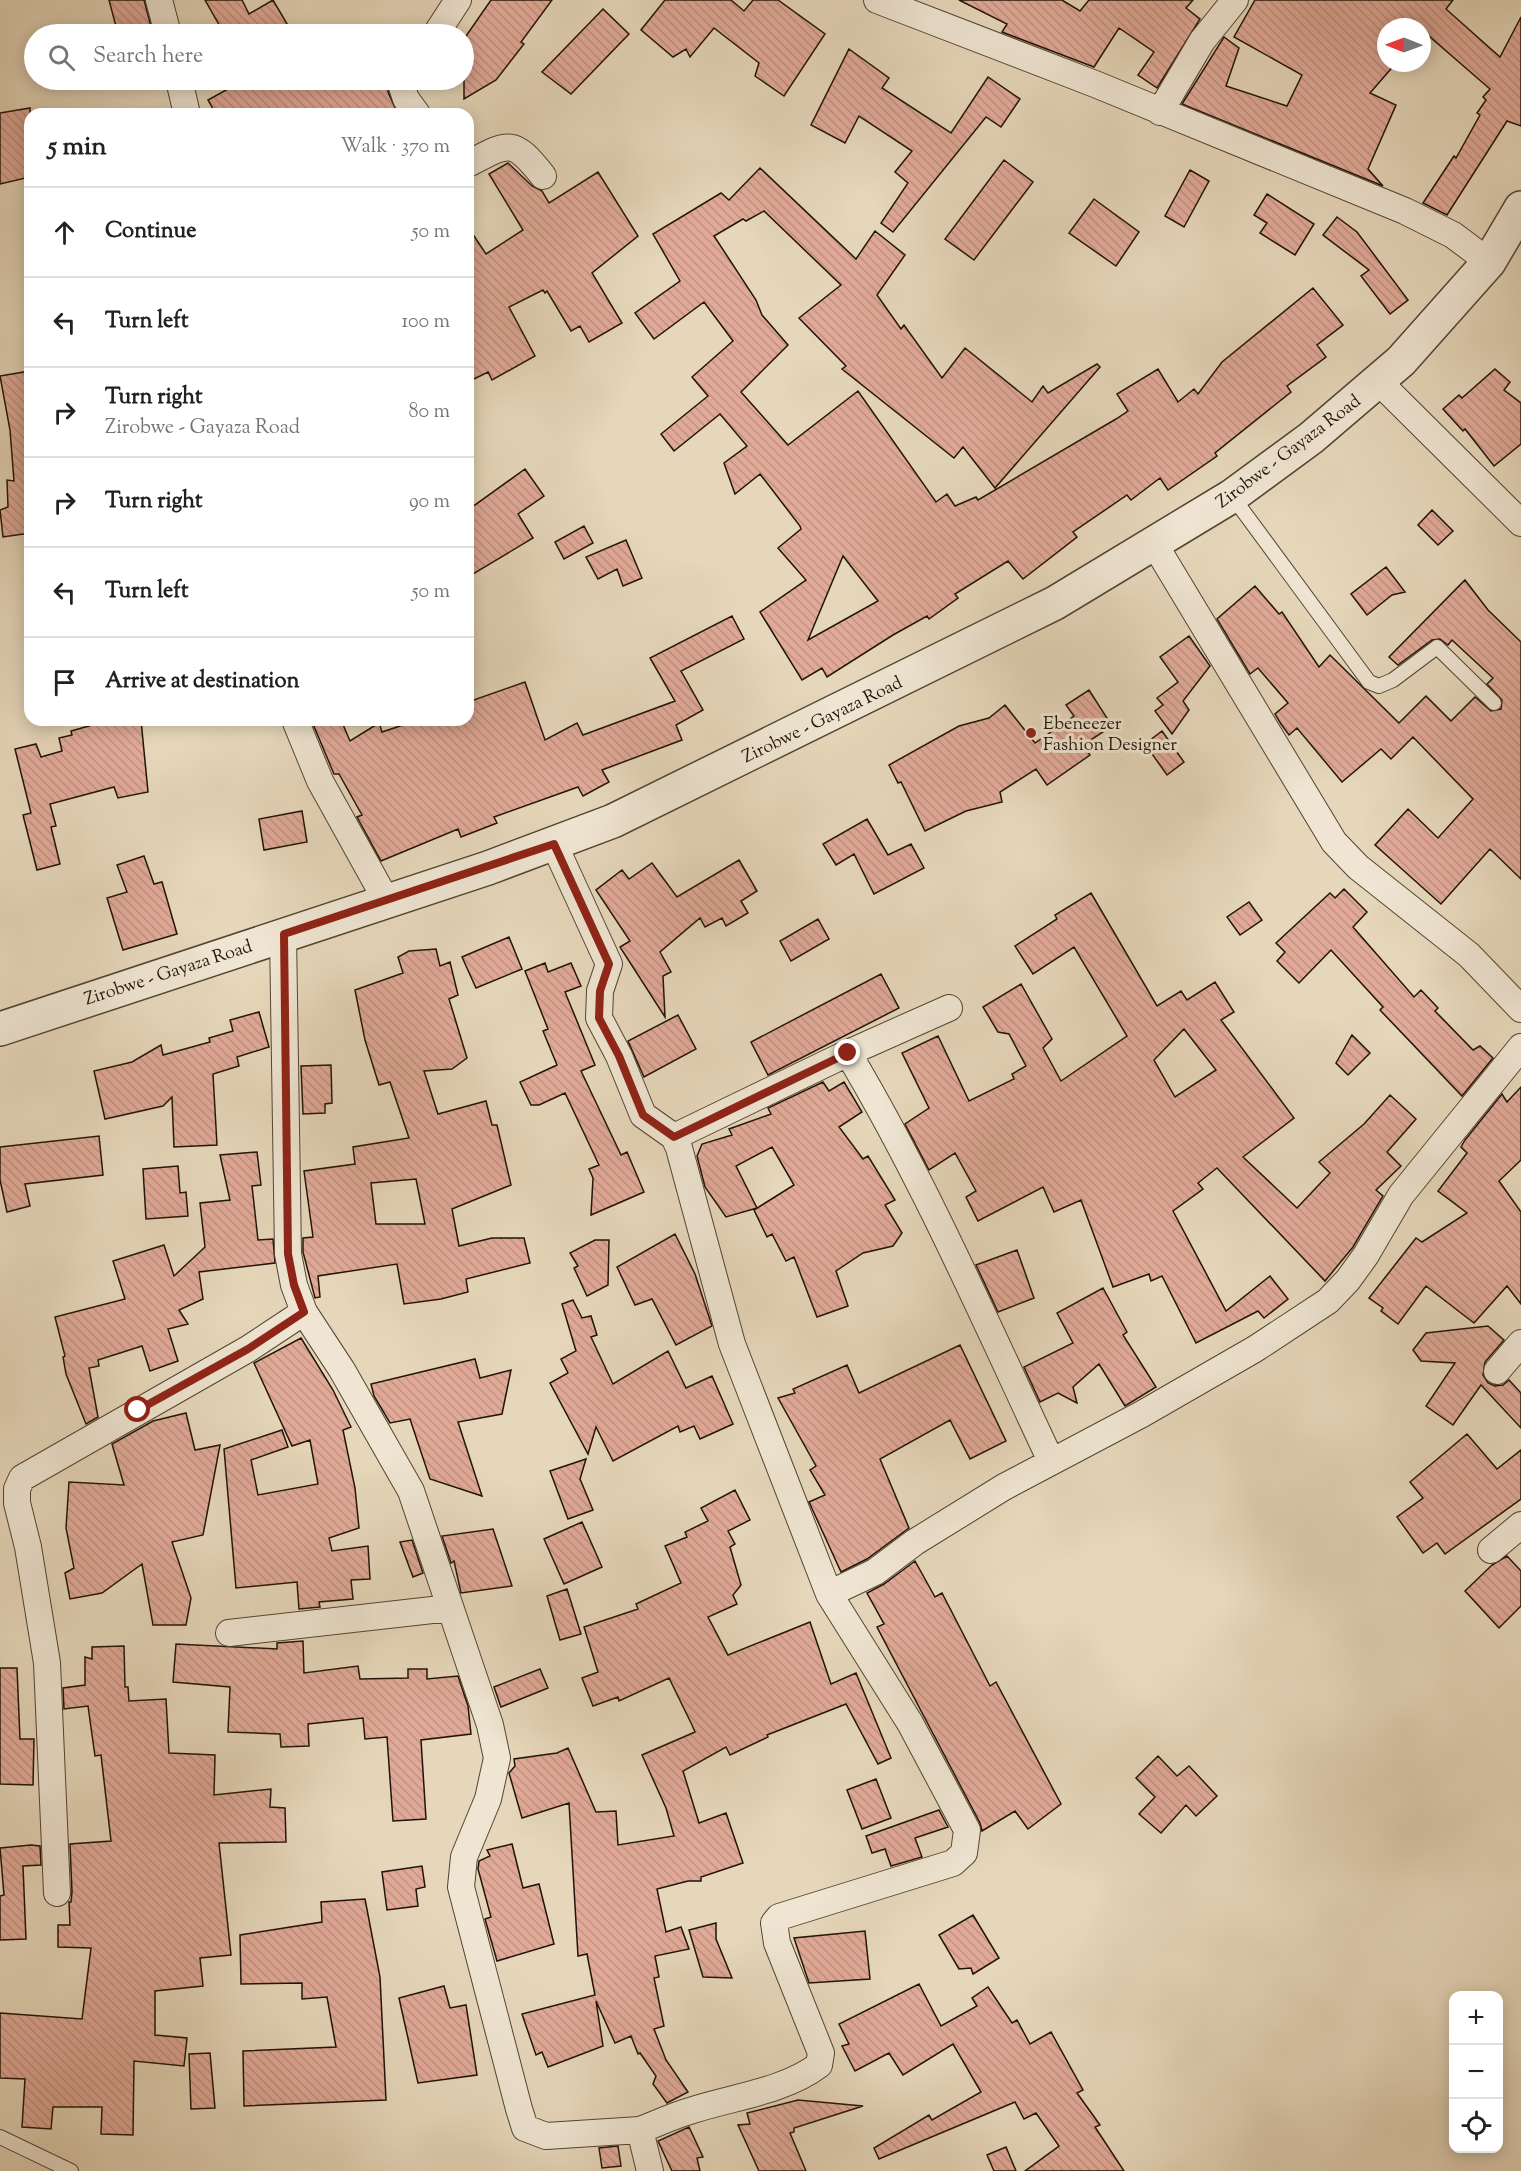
<!DOCTYPE html>
<html lang="en">
<head>
<meta charset="utf-8">
<style>
  :root { --surface:#fff; --page:#f6f6f6; --text:#202124; --muted:#757577; --line:#e0e0e0 }
  body { margin:0; font-family:"Sorts Mill Goudy",serif; background:var(--page); color:var(--text) }
  .controls { position:absolute; right:18px; bottom:18px; display:grid; overflow:hidden; border-radius:12px; box-shadow:0 3px 15px #0003 }
  .controls button { width:54px; height:54px; display:grid; place-items:center; padding:0; border:0; border-bottom:2px solid var(--line); background:var(--surface); color:var(--text); font:30px sans-serif }
  .compass { position:absolute; left:1377px; top:18px; width:54px; height:54px; border-radius:50%; background:var(--surface); box-shadow:0 3px 15px #0003; rotate:271deg }
  .stop { position:absolute; width:18px; height:18px; margin:-14px; border:4px solid #8f2418; border-radius:50%; background:#fff }
  .stop.end { background:#8f2418; border-color:#fff; box-shadow:0 2px 6px #0008 }
  .list { margin:0; padding:0; list-style:none }
  h2 { display:flex; justify-content:space-between; align-items:center; height:78px; margin:0; padding:0 24px; font-size:26px }
  h2 small { font-size:20px; font-weight:400; color:var(--muted) }
  .list li { display:grid; grid-template-columns:39px 1fr auto; gap:18px; align-items:center; box-sizing:border-box; height:90px; padding:0 24px; border-top:2px solid var(--line) }
  .list b { display:block; font-size:22px; white-space:nowrap }
  .list p { margin:0; font-size:20px; white-space:nowrap; color:var(--muted) }
  .list em { font-size:20px; font-style:normal; color:var(--muted) }
  .icon { flex:none; width:33px; height:33px; fill:none; stroke:currentColor; stroke-width:2; stroke-linecap:round; stroke-linejoin:round }
  .map { position:relative; flex:none; width:1521px; height:2171px; overflow:hidden }
  .search { position:absolute; background:var(--surface); box-shadow:0 3px 15px #0003; left:24px; top:24px; width:450px; height:66px; display:flex; align-items:center; gap:15px; box-sizing:border-box; padding:0 21px; border-radius:33px; color:var(--muted); font-size:22px }
  .panel { position:absolute; background:var(--surface); box-shadow:0 3px 15px #0003; left:24px; top:108px; width:450px; height:618px; border-radius:18px }
  .map>svg:first-child { display:block }
  .building { fill:url(#building-back-hatch); stroke:#211308; stroke-width:1.5; fill-rule:evenodd }
  .lines { fill:none; stroke-linecap:round; stroke-linejoin:round }
  .service-casing { stroke:#524434; stroke-width:16 }
  .minor-casing { stroke:#524434; stroke-width:28 }
  .tertiary-casing { stroke:#524434; stroke-width:36 }
  .service { stroke:#efe5d2; stroke-width:14 }
  .minor { stroke:#efe5d2; stroke-width:26 }
  .tertiary { stroke:#efe5d2; stroke-width:33 }
  .route { stroke:#8f2418; stroke-width:8 }
  .poi-dot { fill:#8f2418; stroke:#efe5d2; stroke-width:2 }
  .labels { text-anchor:middle; stroke-width:6; stroke-linejoin:round; paint-order:stroke }
  .street-label { font-size:18px; fill:#211308; stroke:#efe5d2 }
  .poi-label { font-size:18px; fill:#211308; stroke:#efe5d2; text-anchor:start }
</style>
</head>
<body>
<div class="map">
<svg width="1521" height="2171" viewBox="0 0 1521 2171">
  <defs>
    <pattern id="building-back-hatch" width="6" height="6" patternUnits="userSpaceOnUse" patternTransform="scale(1.5)"><rect width="6" height="6" fill="#e1aa98"/><path d="M-1 5l2 2M0 0l6 6M5-1l2 2" fill="none" stroke="#c19182"/></pattern>
  </defs>
  <rect width="100%" height="100%" fill="#e6d7ba"/>
  <filter id="stains"><feTurbulence type="fractalNoise" baseFrequency=".00333" numOctaves="4"/><feColorMatrix values="0 0 0 0 .2 0 0 0 0 .09 0 0 0 0 .02 0 0 0 .5 -.17"/></filter>
  <radialGradient id="worn" r=".72"><stop offset=".6" stop-color="#630" stop-opacity="0"/><stop offset="1" stop-color="#630" stop-opacity=".3"/></radialGradient>
  <!-- building -->
  <path class="building" d="M109,0H144L153,34H118Z
    M205,0H242L249,14L273,0L293,34H215L222,30Z
    M491,0H552L521,42L524,44L496,80L464,99V39Z
    M665,0H731L744,11L753,0H778L825,34L784,96L755,76L759,63L714,28L690,57L686,49L673,57L641,30Z
    M959,0H1062L1080,11L1089,0H1193L1186,8L1200,19L1157,88L1138,75L1154,52L1119,28L1094,67L1002,32L1007,24Z
    M1255,0H1453L1446,9L1500,57L1521,17V126L1507,121L1447,215L1423,203L1454,156L1456,158L1480,115L1477,113L1486,100L1483,97L1490,89L1423,31L1422,33V27H1386V63H1396L1370,93L1396,105L1368,169L1383,186L1182,104L1224,37L1239,48L1226,86L1287,106L1302,75L1234,37Z
    M603,9L629,34L571,94L542,72Z
    M849,49L889,78L882,88L951,133L988,77L1020,99L1001,127L986,117L893,232L881,223L908,183L895,172L912,151L859,116L845,143L811,125Z
    M244,80H389L388,92L398,114H216L208,100Z
    M30,108V177L0,184V113Z
    M1004,160L1033,182L974,260L945,239Z
    M508,163L532,186L542,191L549,203L598,172L638,236L592,273L622,323L589,342L580,326L571,331L547,291L545,293L543,290L509,307L535,356L492,380L488,372L468,382V227L486,254L523,230L489,174Z
    M760,168L856,259L875,231L905,255L877,295L901,329L904,325L942,378L965,348L1032,402L1043,386L1048,393L1097,364L1100,367L995,488L963,447L954,458L842,369L846,366L799,318L841,285L764,211L746,221L743,219L714,236L756,300L762,315L788,345L741,392L788,445L858,391L936,502L947,494L955,506L976,497L978,500L1116,419L1128,411L1117,394L1158,369L1178,402L1194,389L1198,394L1222,362L1313,288L1343,325L1317,345L1326,357L1287,386L1291,392L1215,453L1217,456L1168,490L1160,478L1131,500L1127,495L1073,532L1077,537L1023,579L1008,561L955,594L958,598L929,619L927,616L893,635L827,677L822,668L802,680L760,612L806,580L778,548L801,529L800,526L760,474L735,494L724,463L747,446L720,414L674,451L661,434L708,396L692,377L733,341L704,302L654,339L635,313L680,281L653,234L721,193L729,200ZM843,556L878,601L808,640Z
    M1190,170L1209,181L1184,227L1165,216Z
    M1267,194L1314,224L1295,255L1260,233L1267,223L1254,215Z
    M1094,199L1139,232L1116,266L1069,233Z
    M1337,217L1357,232L1408,300L1390,314L1361,276L1369,270L1323,235Z
    M1495,369L1510,382L1504,390L1521,403V444L1494,466L1465,429L1463,431L1443,409L1459,395L1462,398Z
    M30,371V533L3,537L0,510L8,507L7,480L14,481L10,430L0,376Z
    M525,469L544,496L518,514L533,538L468,577V510Z
    M1432,510L1453,531L1438,545L1418,525Z
    M584,526L593,543L564,559L555,542Z
    M626,540L642,578L623,586L617,569L598,579L586,557Z
    M1386,567L1405,592L1392,595L1367,615L1351,594Z
    M1465,580L1488,610L1521,642V879L1490,849L1441,904L1375,845L1408,809L1438,838L1473,799L1413,737L1391,759L1381,749L1342,782L1297,728L1289,735L1281,724L1275,714L1288,703L1258,668L1250,674L1217,619L1255,586L1279,614L1282,612L1319,667L1330,655L1399,723L1426,696L1451,721L1475,697L1491,711L1501,709L1502,700L1487,684L1493,678L1452,640L1448,645L1440,639L1432,640L1398,665L1389,657Z
    M732,616L744,639L681,671L703,710L676,725L682,740L602,770L609,782L583,796L578,787L494,817L497,823L461,837L458,829L381,861L357,817L362,815L339,774H334L313,724L321,720H341L350,741L379,723L382,732L418,720H468V702L525,682L545,740L577,723L583,735L675,701L650,658Z
    M1189,636L1210,666L1183,701L1189,710L1172,734L1155,711L1163,705L1157,698L1178,682L1160,657Z
    M1089,690L1112,726L1083,745L1090,755L1047,785L1036,769L1000,792L1002,802L966,811L925,831L901,782L898,783L889,765L959,726L989,718L1005,705L1035,743L1074,716L1066,705Z
    M110,720H141L148,792L118,798L114,787L50,804L56,826L51,827L60,864L37,870L23,815L31,813L15,749L36,744L41,757L62,751L59,738L72,735L71,731Z
    M1162,731L1184,762L1167,775L1145,744Z
    M302,811L307,842L264,850L259,819Z
    M867,819L888,855L911,844L924,868L874,894L854,854L836,865L823,844Z
    M144,856L154,884L162,882L177,934L123,950L107,898L127,892L117,865Z
    M739,860L757,891L741,901L748,913L726,926L722,918L705,927L700,918L660,952L671,972L663,976L665,1017L620,947L630,941L596,890L622,870L629,879L652,863L677,897Z
    M1344,889L1367,912L1353,927L1414,997L1421,990L1438,1008L1435,1011L1473,1050L1480,1046L1493,1058L1462,1096L1380,1010L1383,1007L1331,950L1299,983L1277,961L1285,952L1276,943L1330,893L1335,898Z
    M1091,893L1157,1006L1181,991L1187,1000L1215,982L1234,1012L1221,1020L1294,1118L1243,1157L1297,1208L1330,1173L1319,1162L1364,1124L1390,1095L1416,1119L1387,1152L1401,1166L1376,1190L1383,1196L1353,1247L1325,1281L1217,1168L1198,1183L1203,1189L1173,1211L1226,1311L1270,1276L1288,1299L1264,1318L1258,1311L1196,1343L1162,1276L1151,1281L1149,1274L1113,1287L1081,1200L1054,1212L1043,1187L978,1221L966,1197L976,1191L955,1153L929,1170L905,1124L929,1108L902,1053L938,1036L969,1101L1014,1079L1012,1074L1026,1066L1009,1034L998,1032L983,1007L1021,984L1052,1039L1043,1048L1061,1081L1127,1036L1074,947L1033,974L1015,946L1057,919L1055,915ZM1184,1029L1216,1070L1175,1097L1154,1060Z
    M1249,902L1262,920L1240,935L1227,917Z
    M818,919L829,939L791,961L780,941Z
    M509,937L522,969L476,988L462,957Z
    M436,949L440,966L450,962L458,995L449,999L467,1058L452,1069L424,1071L438,1114L486,1101L492,1125H497L511,1185L452,1209L459,1246L492,1238H524L530,1263L466,1279L468,1292L441,1299L404,1304L397,1264L318,1276L320,1297L315,1298L303,1252V1238L313,1237L304,1171L355,1164L353,1147L409,1138L390,1082L379,1085L365,1040L355,990L403,973L398,957L409,951ZM416,1179L425,1224H376L371,1183Z
    M545,963L548,972L571,963L581,986L565,992L595,1065L581,1071L621,1155L627,1152L644,1192L591,1215L593,1178L589,1169L599,1165L565,1093L539,1105H531L520,1082L557,1065L543,1031L548,1029L525,971Z
    M881,974L899,1008L768,1075L751,1042Z
    M259,1012L269,1047L237,1057L239,1066L213,1074L217,1145L174,1147L172,1097L163,1106L105,1119L94,1071L132,1062L161,1045L163,1055L210,1042L209,1038L233,1031L230,1020Z
    M678,1015L696,1049L644,1077L628,1041Z
    M1352,1035L1370,1053L1348,1075L1336,1063Z
    M331,1065L332,1103L325,1104V1113L303,1114L301,1066Z
    M823,1082L829,1091L844,1082L862,1112L839,1127L863,1159L868,1156L895,1200L885,1205L902,1233L893,1246L863,1253L836,1271L848,1306L817,1317L794,1257L786,1261L772,1234L767,1237L754,1210L794,1185L772,1147L736,1166L757,1208L726,1217L705,1187L697,1156L702,1144L732,1135L729,1129L771,1114L768,1108Z
    M1521,1087V1160L1499,1181L1521,1212V1304L1507,1286L1474,1323L1426,1286L1398,1324L1381,1311L1383,1308L1369,1298L1416,1238L1422,1242L1467,1213L1438,1191L1467,1153L1461,1147L1465,1140L1502,1094L1507,1102Z
    M99,1136L103,1175L25,1184L30,1206L7,1212L0,1180V1147Z
    M257,1152L261,1185L252,1186L258,1240L273,1239L275,1263L199,1272L203,1299L179,1310L188,1324L168,1329L178,1361L150,1371L142,1346L98,1360L99,1366L89,1368L98,1417L86,1424L66,1374L63,1357L65,1356L55,1317L125,1299L113,1261L164,1245L174,1276L205,1247L200,1203L230,1200L220,1155Z
    M178,1166L180,1193L186,1192L188,1216L146,1219L143,1169Z
    M675,1234L695,1274L712,1326L676,1345L652,1299L635,1305L617,1267Z
    M595,1240H609L608,1285L587,1296L574,1268L578,1266L570,1253Z
    M1017,1250L1034,1298L998,1312L976,1265Z
    M1103,1288L1127,1332L1123,1335L1156,1387L1125,1406L1099,1364L1073,1387L1077,1403L1058,1393L1040,1402L1024,1367L1073,1343L1057,1313Z
    M573,1300L582,1318L591,1316L597,1335L591,1337L613,1384L668,1351L686,1388L712,1376L733,1424L700,1439L694,1426L680,1432L678,1426L613,1461L596,1427L588,1454L550,1383L568,1373L561,1359L576,1351L562,1304Z
    M1488,1326L1504,1340L1485,1362L1483,1375L1488,1383L1495,1386L1503,1385L1509,1380L1521,1393V1428L1481,1385L1453,1425L1426,1406L1455,1363L1421,1361L1413,1350L1426,1333Z
    M301,1338L333,1390L351,1427L343,1430L355,1488L359,1528L329,1538L332,1551L368,1546L370,1579L351,1580L353,1599L319,1602L320,1607L299,1609L297,1582L236,1588L224,1449L282,1430L288,1447L251,1460L258,1495L318,1484L310,1440L292,1446L254,1363Z
    M960,1345L1006,1441L970,1459L950,1420L880,1459L909,1528L867,1559L841,1572L809,1502L825,1495L810,1470L816,1466L778,1398L795,1393L793,1389L847,1365L859,1393Z
    M475,1359L480,1378L511,1370L502,1414L458,1422L482,1496L430,1479L410,1419L390,1423L374,1396L371,1384Z
    M186,1413L195,1450L220,1445L203,1535L172,1542L191,1598L186,1625H153L142,1564L102,1593L70,1599L65,1573L74,1568L66,1528L69,1482L124,1485L112,1444L153,1421Z
    M1467,1434L1497,1469L1521,1450V1499L1445,1554L1437,1543L1423,1553L1397,1517L1423,1498L1410,1482Z
    M586,1459L580,1479L593,1510L568,1519L550,1471Z
    M735,1490L750,1520L728,1531L735,1544L730,1547L741,1585L733,1595L737,1604L708,1617L728,1655L810,1622L831,1684L856,1673L891,1758L878,1764L846,1704L767,1735L768,1737L730,1755L726,1747L683,1771L699,1823L726,1813L743,1863L701,1877V1881H688L657,1889L666,1932L681,1927L689,1949L655,1956L659,1977L654,1978L664,2026L654,2029L666,2060L688,2092L667,2103L653,2084L656,2076L640,2053L638,2054L631,2036L615,2043L596,2001L603,2046L548,2067L542,2052L536,2055L522,2014L595,1995L587,1954L578,1956L569,1803L522,1818L509,1773L515,1766L514,1759L557,1753L568,1748L596,1812L616,1811L618,1845L674,1836L666,1808L642,1755L695,1732L692,1725L669,1678L619,1701L618,1697L593,1706L582,1678L598,1672L584,1627L638,1609L636,1604L681,1583L665,1546L687,1537L685,1532L708,1521L701,1508Z
    M582,1522L602,1567L564,1584L544,1539Z
    M493,1529L512,1586L461,1593L454,1561L451,1563L442,1536Z
    M412,1540L423,1573L413,1577L400,1542Z
    M1507,1556L1521,1571V1606L1499,1628L1465,1591L1492,1565Z
    M915,1561L935,1597L942,1593L990,1686L996,1682L1061,1804L1028,1829L1015,1811L982,1831L980,1823L877,1627L884,1624L867,1593L884,1584Z
    M567,1589L581,1634L560,1640L547,1596Z
    M303,1641L304,1673L358,1666L360,1679L408,1678V1669H427V1679L458,1676L468,1706L471,1734L421,1740L426,1819L393,1821L387,1737L365,1739L363,1718L308,1724L309,1746L281,1747L280,1734L228,1732L230,1687L173,1682L176,1644L277,1649V1643Z
    M124,1646L125,1687H128L129,1701L166,1699L169,1753L215,1755L214,1795L271,1789L270,1807L285,1808L286,1842L219,1843L231,1955L200,1958L203,1986L155,1991V2035L187,2038L184,2066L134,2061L133,2135L101,2134L102,2107H53L51,2129L22,2127L25,2079L0,2078V2013L82,2019L91,1948L58,1947V1925H70L69,1902H71L72,1892L70,1844L111,1841L101,1755L95,1756L88,1706L64,1709L63,1688L85,1685V1657L92,1659V1647Z
    M0,1668H17L20,1739H34L33,1785L0,1784Z
    M540,1669L548,1688L501,1707L494,1687Z
    M1158,1756L1177,1776L1189,1766L1217,1796L1196,1816L1186,1805L1161,1833L1139,1814L1155,1797L1136,1778Z
    M876,1779L891,1818L862,1829L847,1790Z
    M939,1810L948,1827L915,1838L922,1857L891,1866L885,1849L872,1853L866,1836Z
    M512,1844L523,1888L539,1884L554,1944L497,1961L485,1919L491,1917L478,1869L479,1861L490,1856L487,1850Z
    M31,1845L40,1846L41,1865L23,1866L26,1939L0,1940V1896L4,1895L0,1848Z
    M422,1866L425,1887L416,1889L418,1906L387,1910L382,1872Z
    M365,1899L380,1977L386,2100L244,2106L243,2051L336,2047L327,1997L302,1999V1983L241,1984L240,1935L322,1922L321,1902Z
    M973,1915L999,1958L973,1974L971,1968L959,1969L939,1935Z
    M716,1923V1939L732,1978L703,1977L689,1930Z
    M865,1931L870,1979L809,1983L794,1938Z
    M919,1984L941,2026L977,2006L972,1998L988,1987L1012,2023L1017,2020L1030,2044L1051,2032L1083,2090L1077,2093L1100,2125L1095,2127L1124,2171H1025L1059,2146L1036,2113L1024,2119L1015,2102L879,2159L874,2148L929,2115L932,2120L981,2092L953,2044L903,2075L889,2053L855,2071L842,2046L849,2044L839,2024Z
    M444,1986L450,2008L466,2005L477,2075L418,2083L399,1998Z
    M210,2053L215,2108L191,2109L189,2054Z
    M798,2100L863,2106L794,2128V2132L790,2133L806,2171H759L738,2125L750,2124L747,2113Z
    M689,2127L703,2157L697,2158L700,2171H672L658,2141Z
    M618,2146L621,2166L602,2168L599,2148Z
    M1006,2147L1016,2171H994L987,2155Z"/>
  <g class="lines">
    <defs>
      <path id="service" d="M1232,496L1369,682L1379,686L1393,680L1437,647L1494,703
        M0,2137L71,2171"/>
      <path id="minor" d="M159,0L168,34
        M877,0L1095,84L1405,211L1453,235L1489,262
        M436,34L458,0
        M179,80L187,114
        M407,80L402,87L406,99L417,114
        M1160,112L1202,41L1235,0
        M468,164C509,142 513,138 543,176
        M1378,381L1521,523
        M1155,545L1334,842L1358,867L1469,955L1521,1009
        M295,720L320,781L386,900
        M554,844L609,964L600,991L599,1018L619,1056L643,1115L674,1137L679,1148L732,1344L829,1594L910,1723L967,1830L964,1853L953,1863L779,1917L774,1923L777,1943L821,2053L819,2065C785,2091 733,2097 693,2110C675,2115 658,2123 640,2130
        M283,934L288,1254L294,1285L304,1312L342,1370L411,1491L490,1725L497,1758L488,1799L464,1857L461,1887L519,2109L525,2128L546,2136L640,2130L650,2171
        M848,1053C926,1184 986,1323 1051,1461
        M674,1137L848,1053L949,1008
        M1497,1371L1521,1343
        M1491,1550L1521,1525
        M829,1594L875,1572L915,1542L1004,1487L1142,1414L1255,1349L1328,1301L1348,1280L1366,1255L1401,1195L1521,1047
        M229,1633L450,1608
        M57,1893L47,1663L28,1547L17,1503V1489L22,1478L248,1349L304,1312"/>
      <path id="tertiary" d="M0,1029L488,868L613,821L1055,603L1232,496L1311,438L1401,361L1489,262L1521,208"/>
    </defs>
    <!-- service casing -->
    <use href="#service" class="service-casing"/>
    <!-- minor casing -->
    <use href="#minor" class="minor-casing"/>
    <!-- tertiary casing -->
    <use href="#tertiary" class="tertiary-casing"/>
    <!-- service -->
    <use href="#service" class="service"/>
    <!-- minor -->
    <use href="#minor" class="minor"/>
    <!-- tertiary -->
    <use href="#tertiary" class="tertiary"/>
  </g>
  <g class="lines">
    <!-- route -->
    <path class="route" d="M138,1410L248,1349L304,1312L294,1285L288,1254L284,934L554,844L609,964L600,991L599,1018L619,1056L643,1115L674,1137L848,1053"/>
  </g>
  <!-- markers -->
  <circle class="poi-dot" cx="1031" cy="733" r="6"/>
  <g class="labels">
    <!-- street labels -->
    <g class="street-label">
      <text transform="translate(1288 451) rotate(-37)" y="6">Zirobwe - Gayaza Road</text>
      <text transform="translate(822 719) rotate(-26)" y="6">Zirobwe - Gayaza Road</text>
      <text transform="translate(168 972) rotate(-18)" y="6">Zirobwe - Gayaza Road</text>
    </g>
    <!-- poi labels -->
    <g class="poi-label">
      <text x="1043" y="729">Ebeneezer<tspan x="1043" dy="21">Fashion Designer</tspan></text>
    </g>
  </g>
  <rect width="100%" height="100%" filter="url(#stains)"/>
  <rect width="100%" height="100%" fill="url(#worn)"/>
</svg>
<div class="controls">
<button>+</button>
<button>−</button>
<button><svg class="icon" aria-label="locate" viewBox="0 0 24 24"><circle cx="12" cy="12" r="6"/><path d="M12 2v4M12 18v4M2 12h4M18 12h4"/></svg></button>
</div>
<svg class="compass" viewBox="-18 -18 36 36"><path d="M0-13l5 13h-10z" fill="#e53935"/><path d="M0 13l5-13h-10z" fill="#757577"/></svg>
<div class="stop" style="left:138px;top:1410px"></div>
<div class="stop end" style="left:848px;top:1053px"></div>
<div class="search"><svg class="icon" aria-label="search" viewBox="0 0 24 24"><circle cx="10" cy="10" r="6"/><path d="M15 15l6 6"/></svg>Search here</div>
<section class="panel">
<h2>5 min<small>Walk · 370 m</small></h2>
<ul class="list">
<li><svg class="icon" aria-label="ahead" viewBox="0 0 24 24"><path d="M12 20V5M6 11l6-6 6 6"/></svg><div><b>Continue</b></div><em>50 m</em></li>
<li><svg class="icon" aria-label="left" viewBox="0 0 24 24"><path d="M17 20v-9H6M10 6l-5 5 5 5"/></svg><div><b>Turn left</b></div><em>100 m</em></li>
<li><svg class="icon" aria-label="right" viewBox="0 0 24 24"><path d="M7 20v-9h11M14 6l5 5-5 5"/></svg><div><b>Turn right</b><p>Zirobwe - Gayaza Road</p></div><em>80 m</em></li>
<li><svg class="icon" aria-label="right" viewBox="0 0 24 24"><path d="M7 20v-9h11M14 6l5 5-5 5"/></svg><div><b>Turn right</b></div><em>90 m</em></li>
<li><svg class="icon" aria-label="left" viewBox="0 0 24 24"><path d="M17 20v-9H6M10 6l-5 5 5 5"/></svg><div><b>Turn left</b></div><em>50 m</em></li>
<li><svg class="icon" aria-label="arrive" viewBox="0 0 24 24"><path d="M6 21V4h12l-3 4 3 4H6"/></svg><div><b>Arrive at destination</b></div></li>
</ul>
</section>
</div>
</body>
</html>
